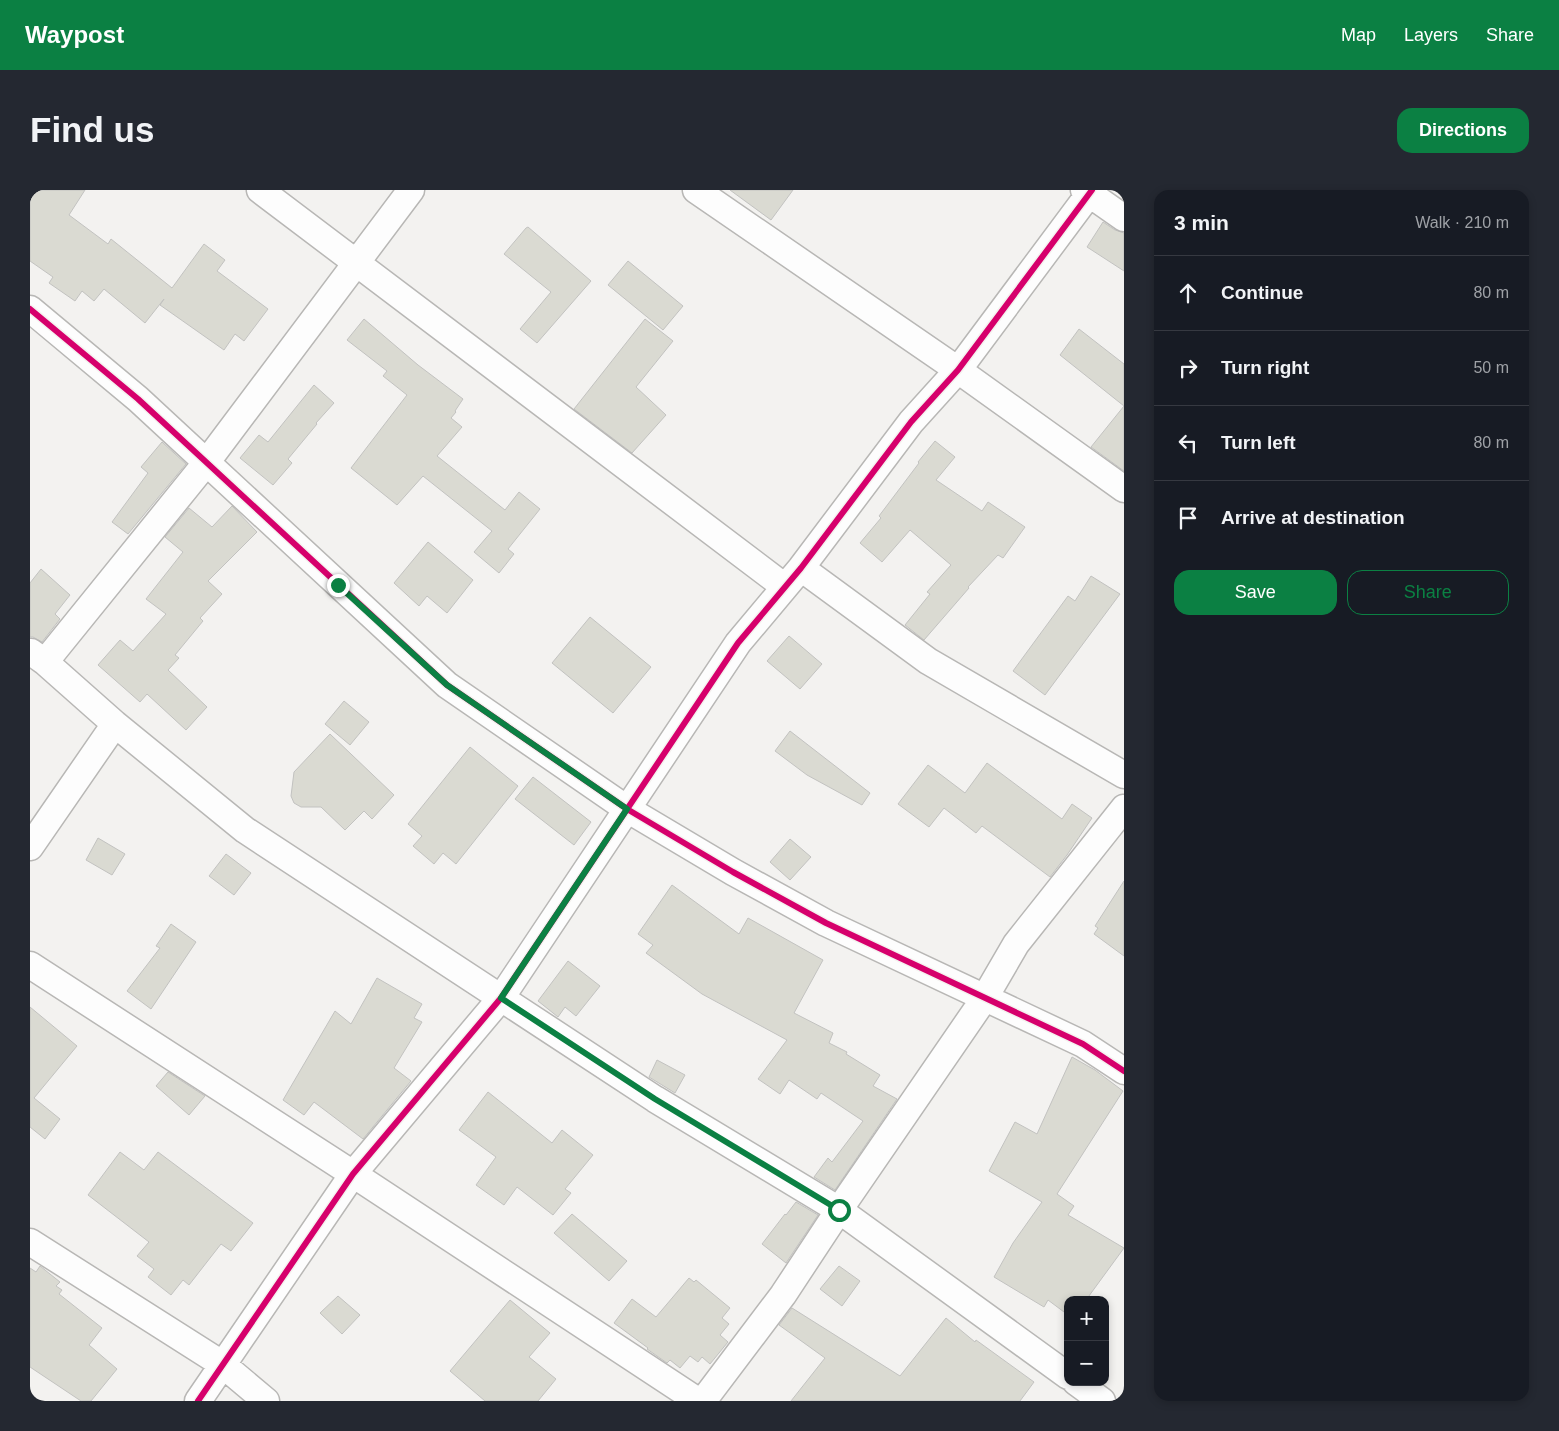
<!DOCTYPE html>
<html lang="en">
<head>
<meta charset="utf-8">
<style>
  :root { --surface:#171b24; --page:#242831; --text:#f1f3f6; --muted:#9ea1a6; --line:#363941; --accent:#0b8043 }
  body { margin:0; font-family:Arial,sans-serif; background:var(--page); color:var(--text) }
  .controls { position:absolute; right:15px; bottom:15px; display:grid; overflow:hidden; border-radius:10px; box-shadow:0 2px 8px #0003 }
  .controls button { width:45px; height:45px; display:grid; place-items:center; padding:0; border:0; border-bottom:1px solid var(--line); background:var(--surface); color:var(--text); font:25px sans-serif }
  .stop { position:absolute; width:15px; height:15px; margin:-11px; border:4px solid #0b8043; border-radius:50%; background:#fff }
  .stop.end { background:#0b8043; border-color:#fff; box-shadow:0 1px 5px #0008 }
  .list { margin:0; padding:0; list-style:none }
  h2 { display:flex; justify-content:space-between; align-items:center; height:65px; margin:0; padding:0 20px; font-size:21px }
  h2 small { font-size:16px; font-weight:400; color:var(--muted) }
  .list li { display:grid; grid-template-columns:32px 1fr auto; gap:15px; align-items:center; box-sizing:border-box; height:75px; padding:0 20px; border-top:1px solid var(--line) }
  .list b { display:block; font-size:19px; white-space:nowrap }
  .list em { font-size:16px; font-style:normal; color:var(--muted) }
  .actions { display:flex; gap:10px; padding:15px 20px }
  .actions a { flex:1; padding:11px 0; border:1px solid var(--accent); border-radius:15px; text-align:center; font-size:18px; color:var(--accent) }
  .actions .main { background:var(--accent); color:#fff }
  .icon { flex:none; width:28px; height:28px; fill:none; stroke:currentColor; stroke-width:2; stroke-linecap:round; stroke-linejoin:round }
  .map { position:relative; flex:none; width:1094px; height:1211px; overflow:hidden; border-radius:15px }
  header { display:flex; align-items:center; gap:30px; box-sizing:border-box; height:70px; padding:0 25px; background:var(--accent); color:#fff }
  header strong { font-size:24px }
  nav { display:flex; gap:28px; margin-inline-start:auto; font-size:18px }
  .intro { display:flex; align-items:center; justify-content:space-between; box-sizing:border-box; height:120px; padding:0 30px }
  h1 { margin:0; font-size:35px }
  .button { padding:12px 22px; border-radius:15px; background:var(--accent); color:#fff; font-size:18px; font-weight:700 }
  main { display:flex; gap:30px; padding:0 30px }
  aside { flex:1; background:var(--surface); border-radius:15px; box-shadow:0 2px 8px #0003 }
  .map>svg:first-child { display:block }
  .building { fill:#dadad2; stroke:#c2c2c0 }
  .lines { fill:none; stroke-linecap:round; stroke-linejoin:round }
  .minor-casing { stroke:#b8b7b5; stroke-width:29 }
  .minor { stroke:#fdfdfd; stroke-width:26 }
  .cycleway-casing { stroke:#f4f2ef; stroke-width:9 }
  .cycleway { stroke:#d6006c; stroke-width:6 }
  .route { stroke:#0b8043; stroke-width:6 }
</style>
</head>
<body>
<header>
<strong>Waypost</strong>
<nav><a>Map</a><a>Layers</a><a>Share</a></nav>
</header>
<div class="intro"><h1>Find us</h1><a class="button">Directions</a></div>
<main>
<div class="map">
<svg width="1094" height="1211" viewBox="0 0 1094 1211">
  <rect width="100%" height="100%" fill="#f3f2f0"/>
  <!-- building -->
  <path class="building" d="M0,0H55L39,25L78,54L81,49L142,98L174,54L195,70L187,81L238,119L214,151L205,144L194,160L130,115L134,109L115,133L74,99L64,111L52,101L45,111L19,93L23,87L0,71Z
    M700,0H763L741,30Z
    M1073,32L1085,40L1094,43V81L1057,57Z
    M498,37L561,91L507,153L490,139L521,102L474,64L496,38Z
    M598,71L653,116L633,140L578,95Z
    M334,129L388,175L433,209L425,221L426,222L421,228L432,237L407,266L475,320L489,302L510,319L478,359L484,364L469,383L444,362L462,341L393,286L367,315L321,278L377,205L353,186L357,181L317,150Z
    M615,129L643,151L606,197L636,225L602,263L544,219Z
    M1049,139L1094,174V281L1061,257L1094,216L1030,165Z
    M284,195L304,213L286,233L287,234L258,269L262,273L243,295L210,268L229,245L238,252Z
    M905,251L925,267L906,290L952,321L958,312L995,337L973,368L968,365L938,397L939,398L894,450L875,435L900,404L897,402L921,375L880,340L852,372L830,353L851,328L849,326L889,273L888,272Z
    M132,252L156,274L98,344L82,332L118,283L111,277Z
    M202,316L227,342L178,391L192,404L170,428L173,431L145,465L149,468L138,480L177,517L156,540L117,504L110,512L68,475L90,450L103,461L136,424L116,409L153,362L135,347L159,318L182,337Z
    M398,352L443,390L417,423L397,406L389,416L364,393Z
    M11,379L40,405L25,424L30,429L12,452L3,447H0V393Z
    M1061,386L1090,404L1015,505L983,481L1038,406L1045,411Z
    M560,427L621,477L583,523L522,473Z
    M759,446L792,474L770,499L737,471Z
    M314,511L339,532L320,555L295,534Z
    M760,541L840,603L832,615L777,585L745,561Z
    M300,544L364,605L342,629L334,621L315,640L291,617H271L264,613L261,606L264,582Z
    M440,557L488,596L426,674L413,663L404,674L383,656L392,646L378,634Z
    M957,573L1032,629L1042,614L1062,628L1037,665L1020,687L952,636L946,643L914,618L899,637L868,614L898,575L935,603Z
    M503,587L561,632L544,655L485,609Z
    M68,648L95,664L82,685L56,670Z
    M760,649L781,667L760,690L740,672Z
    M196,664L221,683L204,705L179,686Z
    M1094,691V766L1064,744L1068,738L1065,736Z
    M642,695L709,744L718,728L793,770L764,823L803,843L799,853L817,862L816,864L850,885L843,896L867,909L805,1000L784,987L798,968L802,972L833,931L791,903L787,909L759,890L750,904L728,889L757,850L672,804L616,763L623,755L608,744Z
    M141,734L166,752L121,819L97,801L130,758L126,756Z
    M538,771L570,796L546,826L535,817L528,827L508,811Z
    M347,788L392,814L384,828L392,832L364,878L381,891L333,949L284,912L274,925L253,910L305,821L321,834Z
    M0,817L47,856L4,908L30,929L15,949L0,937Z
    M1042,867L1065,880L1093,901L1027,1004L1044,1016L1038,1025L1094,1058L1056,1110H1038V1125L1018,1110L1014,1117L964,1087L983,1053L1012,1012L959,981L985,932L1007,944Z
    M627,870L655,885L645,903L619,887Z
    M138,882L175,906L159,925L126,896Z
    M458,902L522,953L532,940L563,965L535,999L541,1003L523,1025L487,997L474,1015L446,995L466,967L429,940Z
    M90,962L114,980L128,962L223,1033L201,1061L191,1054L159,1095L153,1090L141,1105L118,1087L124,1079L107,1066L119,1052L58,1005Z
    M766,1012L788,1025L756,1073L732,1054L755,1024L756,1025Z
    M542,1024L597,1071L579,1091L524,1043Z
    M10,1076L30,1092L26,1096L32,1100L29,1104L72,1138L59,1155L87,1179L61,1211H51L0,1177V1078L6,1082Z
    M809,1076L830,1091L812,1116L790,1099Z
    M659,1088L664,1092L666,1090L700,1118L692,1128L699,1134L690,1145L698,1152L680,1174L672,1167L668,1172L660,1166L650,1178L640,1170L637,1173L617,1159L618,1158L584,1133L602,1109L626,1127Z
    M308,1106L330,1125L312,1144L290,1123Z
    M480,1110L520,1143L499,1167L526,1189L508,1211H455L420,1181Z
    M762,1118L870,1186L916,1128L945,1152L946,1150L1004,1192L990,1211H761L795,1168L749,1135Z"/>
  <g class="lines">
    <defs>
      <path id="minor" d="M230,0L755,397
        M666,0L928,180L1094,299
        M1054,0L1094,28
        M0,119L108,209L417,495L597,619L703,682L796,733L1053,854L1094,881
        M771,378L898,471L1094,585
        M1,462L15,472L176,273L381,0
        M15,472L85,534L215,640L625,909L809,1020L1038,1186
        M0,657L85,534
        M0,775L323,984L668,1211
        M0,1052L192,1174L236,1211
        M1046,1192L1072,1211
        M168,1211L323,984L471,808L708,453L771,378L881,232L928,180L1062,0
        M673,1211L753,1105L809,1020L954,809L986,754L1094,618"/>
    </defs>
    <!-- minor casing -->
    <use href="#minor" class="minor-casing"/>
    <!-- minor -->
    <use href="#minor" class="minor"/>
    <defs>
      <path id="cycleway" d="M0,119L108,209L417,495L597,619L703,682L796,733L1053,854L1094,881
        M168,1211L323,984L471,808L708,453L771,378L881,232L928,180L1062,0"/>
    </defs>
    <!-- cycleway casing -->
    <use href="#cycleway" class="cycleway-casing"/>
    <!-- cycleway -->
    <use href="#cycleway" class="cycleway"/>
  </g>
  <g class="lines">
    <!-- route -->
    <path class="route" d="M308,395L417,495L597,619L471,808L625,909L809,1020"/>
  </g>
</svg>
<div class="controls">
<button>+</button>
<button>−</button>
</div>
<div class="stop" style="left:809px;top:1020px"></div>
<div class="stop end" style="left:308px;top:395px"></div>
</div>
<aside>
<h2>3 min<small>Walk · 210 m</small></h2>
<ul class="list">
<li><svg class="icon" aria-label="ahead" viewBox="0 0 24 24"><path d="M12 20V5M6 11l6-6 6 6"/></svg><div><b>Continue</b></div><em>80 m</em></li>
<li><svg class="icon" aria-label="right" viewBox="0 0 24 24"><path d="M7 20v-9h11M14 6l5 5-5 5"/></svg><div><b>Turn right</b></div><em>50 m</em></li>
<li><svg class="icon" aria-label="left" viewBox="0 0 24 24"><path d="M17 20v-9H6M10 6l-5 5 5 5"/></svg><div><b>Turn left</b></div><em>80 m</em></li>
<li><svg class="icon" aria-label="arrive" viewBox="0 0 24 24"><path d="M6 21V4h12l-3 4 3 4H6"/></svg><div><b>Arrive at destination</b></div></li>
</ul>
<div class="actions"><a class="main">Save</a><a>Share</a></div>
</aside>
</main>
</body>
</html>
